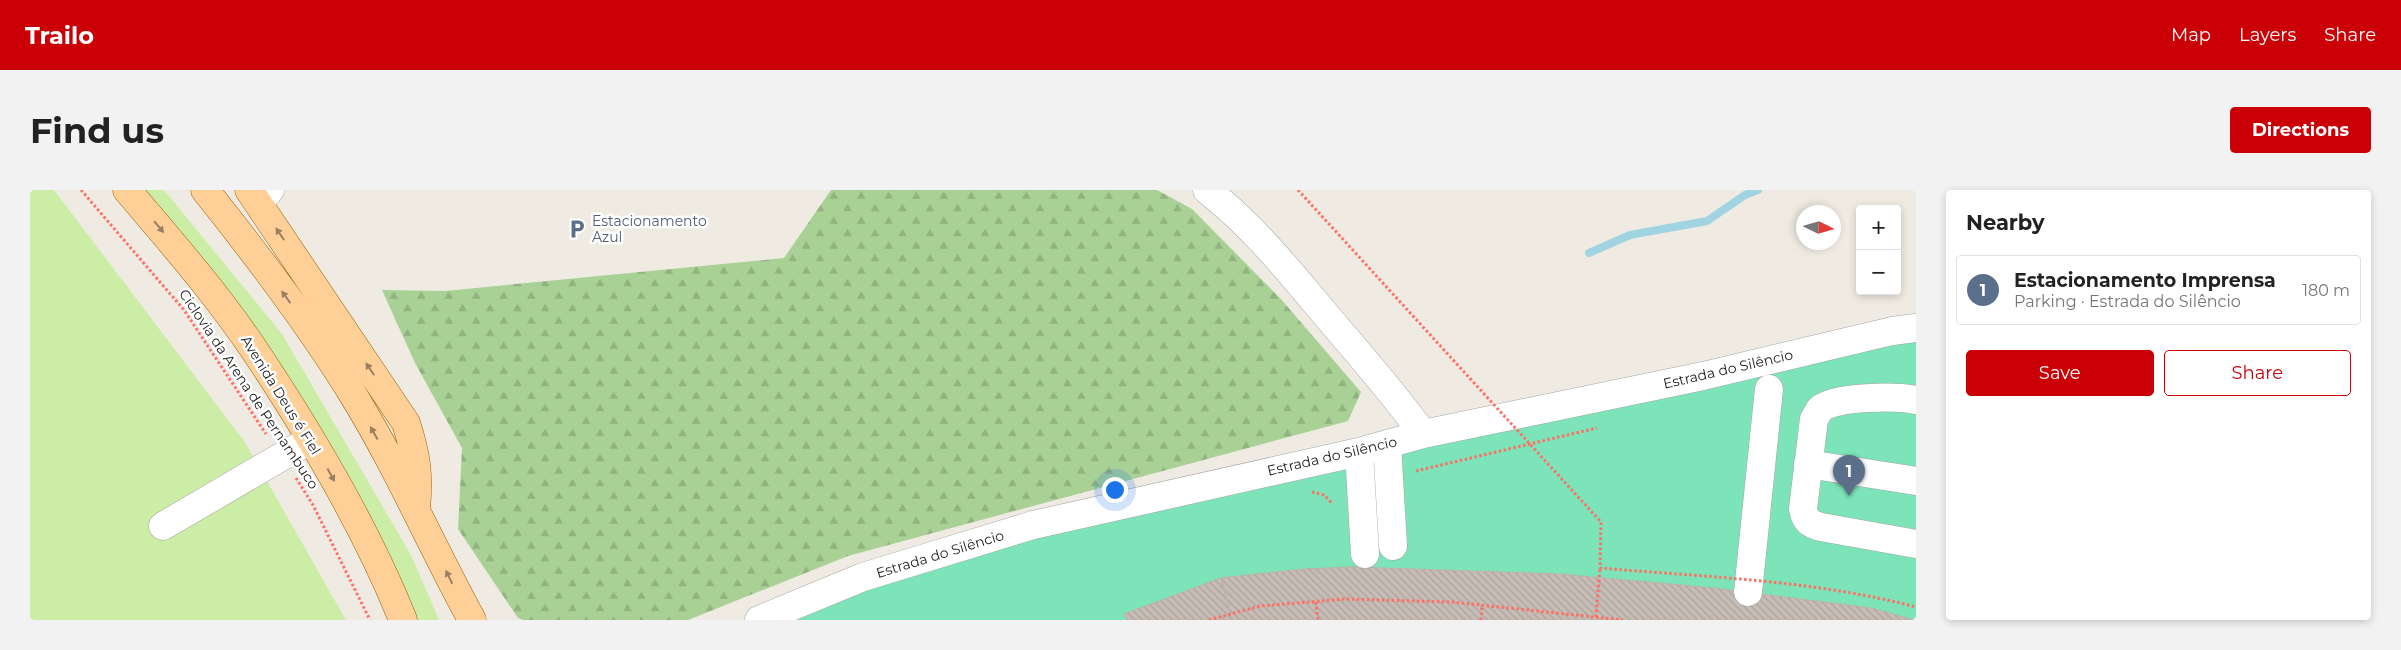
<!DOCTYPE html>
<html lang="en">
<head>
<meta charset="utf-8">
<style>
  :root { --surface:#fff; --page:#f2f2f2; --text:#222; --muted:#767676; --line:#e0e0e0; --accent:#cb0007 }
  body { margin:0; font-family:Montserrat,sans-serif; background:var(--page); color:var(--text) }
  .controls { position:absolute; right:15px; top:15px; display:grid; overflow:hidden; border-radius:5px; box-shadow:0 2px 8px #0003 }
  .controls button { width:45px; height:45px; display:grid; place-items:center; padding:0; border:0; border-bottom:1px solid var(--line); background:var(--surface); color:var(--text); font:25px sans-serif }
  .compass { position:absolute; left:1766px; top:15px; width:45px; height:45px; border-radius:50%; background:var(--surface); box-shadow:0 2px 8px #0003; rotate:95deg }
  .you { position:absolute; left:1084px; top:299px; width:18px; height:18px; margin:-12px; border:4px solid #fff; border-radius:50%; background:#1a73e8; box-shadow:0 0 0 8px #1a73e833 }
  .badge { display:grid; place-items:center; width:32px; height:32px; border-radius:50%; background:var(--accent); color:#fff; font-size:16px; font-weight:700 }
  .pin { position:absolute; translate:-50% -41px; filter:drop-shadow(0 1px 2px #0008) }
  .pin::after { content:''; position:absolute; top:26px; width:18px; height:15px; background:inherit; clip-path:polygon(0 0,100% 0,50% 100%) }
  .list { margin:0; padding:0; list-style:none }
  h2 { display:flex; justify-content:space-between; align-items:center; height:65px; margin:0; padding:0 20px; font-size:21px }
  h2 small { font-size:16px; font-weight:400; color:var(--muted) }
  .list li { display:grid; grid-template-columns:32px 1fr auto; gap:15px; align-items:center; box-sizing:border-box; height:70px; margin:0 10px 10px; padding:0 10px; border:1px solid var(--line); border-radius:5px }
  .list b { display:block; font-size:19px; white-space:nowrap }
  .list p { margin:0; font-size:16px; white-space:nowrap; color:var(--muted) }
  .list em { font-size:16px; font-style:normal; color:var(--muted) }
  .actions { display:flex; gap:10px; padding:15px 20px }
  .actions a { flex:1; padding:11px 0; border:1px solid var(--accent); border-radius:5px; text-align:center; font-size:18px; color:var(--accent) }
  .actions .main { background:var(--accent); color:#fff }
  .map { position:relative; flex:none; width:1886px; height:430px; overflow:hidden; border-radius:5px }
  header { display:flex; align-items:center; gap:30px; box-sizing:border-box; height:70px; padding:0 25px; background:var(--accent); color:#fff }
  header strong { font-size:24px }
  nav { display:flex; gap:28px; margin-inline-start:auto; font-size:18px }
  .intro { display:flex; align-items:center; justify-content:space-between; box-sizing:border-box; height:120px; padding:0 30px }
  h1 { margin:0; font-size:35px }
  .button { padding:12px 22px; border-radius:5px; background:var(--accent); color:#fff; font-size:18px; font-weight:700 }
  main { display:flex; gap:30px; padding:0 30px }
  aside { flex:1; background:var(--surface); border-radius:5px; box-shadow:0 2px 8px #0003 }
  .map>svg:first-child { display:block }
  .grass { fill:#cbeda5 }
  .forest { fill:url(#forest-firs) }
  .pitch { fill:#7ce4b8 }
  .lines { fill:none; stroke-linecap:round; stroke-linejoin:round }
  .stream { stroke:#a0d4e0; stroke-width:8 }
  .building { fill:url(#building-back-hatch); stroke:#c2b0a4 }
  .minor-casing { stroke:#a5a5a5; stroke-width:29 }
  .major-casing { stroke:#976000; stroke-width:29 }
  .path { stroke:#ff6f64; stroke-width:3; stroke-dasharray:2.5 2.5; stroke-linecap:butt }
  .minor { stroke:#fff; stroke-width:28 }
  .major { stroke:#ffcf98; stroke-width:28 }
  .path-bridge { stroke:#ff6f64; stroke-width:3; stroke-dasharray:2.5 2.5; stroke-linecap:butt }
  .oneway { fill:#9a7f61 }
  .labels { text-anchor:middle; stroke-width:5; stroke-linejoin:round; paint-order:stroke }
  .service-label { font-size:14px; fill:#4e5e75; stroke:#fff; text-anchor:start }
  .street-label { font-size:14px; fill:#1e1e1e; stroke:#fff }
</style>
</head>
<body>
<header>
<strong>Trailo</strong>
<nav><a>Map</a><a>Layers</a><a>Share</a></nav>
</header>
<div class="intro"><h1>Find us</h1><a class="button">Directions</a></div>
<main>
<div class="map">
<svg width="1886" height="430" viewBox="0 0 1886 430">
  <defs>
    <pattern id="forest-firs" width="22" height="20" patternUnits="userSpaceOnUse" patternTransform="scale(1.25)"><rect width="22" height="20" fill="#a9d195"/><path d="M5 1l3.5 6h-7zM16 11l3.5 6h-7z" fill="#91b380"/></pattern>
    <pattern id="building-back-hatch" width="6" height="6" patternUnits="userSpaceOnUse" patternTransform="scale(1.25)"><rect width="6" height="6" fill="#c7bdb6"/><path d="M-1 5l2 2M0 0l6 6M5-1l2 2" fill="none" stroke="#aaa29c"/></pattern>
  </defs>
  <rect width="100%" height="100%" fill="#efebe3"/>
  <!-- grass -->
  <path class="grass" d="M0,0H24L214,251L316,430H0Z
    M104,0H134L252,144L381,365L409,430H369L268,228Z"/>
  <!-- forest -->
  <path class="forest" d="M801,0H1127L1162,19L1250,108L1331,202L1318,231L818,366L658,430H493L488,428L428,339L432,258L385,173L352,100L415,101L754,68Z"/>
  <!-- pitch -->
  <path class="pitch" d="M1886,138V430H729L833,387Z"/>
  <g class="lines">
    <!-- stream -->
    <path class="stream" d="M1559,63L1600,45L1677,31L1715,5L1728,0"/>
  </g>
  <!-- building -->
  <path class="building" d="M1323,377L1529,384L1683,398L1841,418L1884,430H1202L1191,388L1274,379Z
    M1191,388L1202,430H1097L1094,424Z"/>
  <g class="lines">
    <defs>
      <path id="minor" d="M1177,0C1223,36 1259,81 1296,125C1329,164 1363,202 1393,244
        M229,12L240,0
        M1886,210C1867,206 1805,206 1790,219C1788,222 1786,226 1784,229L1773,319C1775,331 1780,334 1791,337L1886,354
        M1357,254L1363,356
        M1329,262L1335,364
        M1778,274L1886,291
        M133,336L280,250
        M1718,402L1739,199
        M729,430L833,387L1003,335L1329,262L1393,244L1673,186L1862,141L1886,138"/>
      <path id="major" d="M97,0C141,52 187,104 225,161C279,242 337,340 373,430
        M175,0C227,65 278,132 322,203C367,276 401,355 442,430
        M219,0L376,233C387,267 389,285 386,320"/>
    </defs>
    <!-- minor casing -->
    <use href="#minor" class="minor-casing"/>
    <!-- major casing -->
    <use href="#major" class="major-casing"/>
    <!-- path -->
    <path class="path" d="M51,0L154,120L236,244
      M1386,281L1567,238
      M266,288L283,315L340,430
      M1282,302L1294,305L1301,312H1304
      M1286,412L1288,430
      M1566,427L1570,378
      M1179,430L1230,416L1315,409L1422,412L1593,430
      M1451,430L1452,416"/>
    <!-- minor -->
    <use href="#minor" class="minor"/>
    <!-- major -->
    <use href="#major" class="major"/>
    <!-- path-bridge -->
    <path class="path-bridge" d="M1268,0L1571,332L1570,378C1675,387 1784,390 1886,417"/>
  </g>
  <!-- one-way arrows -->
  <defs><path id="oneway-solid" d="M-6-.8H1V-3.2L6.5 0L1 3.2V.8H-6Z" transform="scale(1.25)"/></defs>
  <g class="oneway">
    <use href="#oneway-solid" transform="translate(129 37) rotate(50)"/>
    <use href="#oneway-solid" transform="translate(250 44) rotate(-124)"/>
    <use href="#oneway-solid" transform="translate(256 107) rotate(-126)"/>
    <use href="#oneway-solid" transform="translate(340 179) rotate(-124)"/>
    <use href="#oneway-solid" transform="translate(344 243) rotate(-119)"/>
    <use href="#oneway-solid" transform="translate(301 285) rotate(61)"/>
    <use href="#oneway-solid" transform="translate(419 387) rotate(-116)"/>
  </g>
  <!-- icons -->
  <defs>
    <symbol id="parking-bare" viewBox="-9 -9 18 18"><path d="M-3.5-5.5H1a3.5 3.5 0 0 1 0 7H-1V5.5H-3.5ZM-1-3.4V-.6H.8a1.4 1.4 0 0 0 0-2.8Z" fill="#5c6f8a" stroke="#fff" stroke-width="2.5" paint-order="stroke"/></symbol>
  </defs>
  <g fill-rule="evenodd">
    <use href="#parking-bare" x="533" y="25" width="28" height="28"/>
  </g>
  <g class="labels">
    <!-- service labels -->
    <g class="service-label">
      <text x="562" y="36">Estacionamento<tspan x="562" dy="16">Azul</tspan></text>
    </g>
    <!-- street labels -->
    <g class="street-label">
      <text transform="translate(1698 179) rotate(-13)" y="5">Estrada do Silêncio</text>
      <text transform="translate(219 199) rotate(56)" y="5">Ciclovia da Arena de Pernambuco</text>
      <text transform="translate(251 205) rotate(58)" y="5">Avenida Deus é Fiel</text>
      <text transform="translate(1302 266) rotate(-13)" y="5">Estrada do Silêncio</text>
      <text transform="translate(910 364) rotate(-17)" y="5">Estrada do Silêncio</text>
    </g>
  </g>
</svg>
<div class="controls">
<button>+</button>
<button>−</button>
</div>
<svg class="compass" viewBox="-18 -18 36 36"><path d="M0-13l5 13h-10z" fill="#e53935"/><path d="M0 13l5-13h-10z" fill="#767676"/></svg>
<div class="you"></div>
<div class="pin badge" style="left:1819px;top:306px;background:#5c6f8a">1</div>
</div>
<aside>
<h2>Nearby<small></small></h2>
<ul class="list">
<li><span class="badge" style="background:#5c6f8a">1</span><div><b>Estacionamento Imprensa</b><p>Parking · Estrada do Silêncio</p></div><em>180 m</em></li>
</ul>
<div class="actions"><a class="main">Save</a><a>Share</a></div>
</aside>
</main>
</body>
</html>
